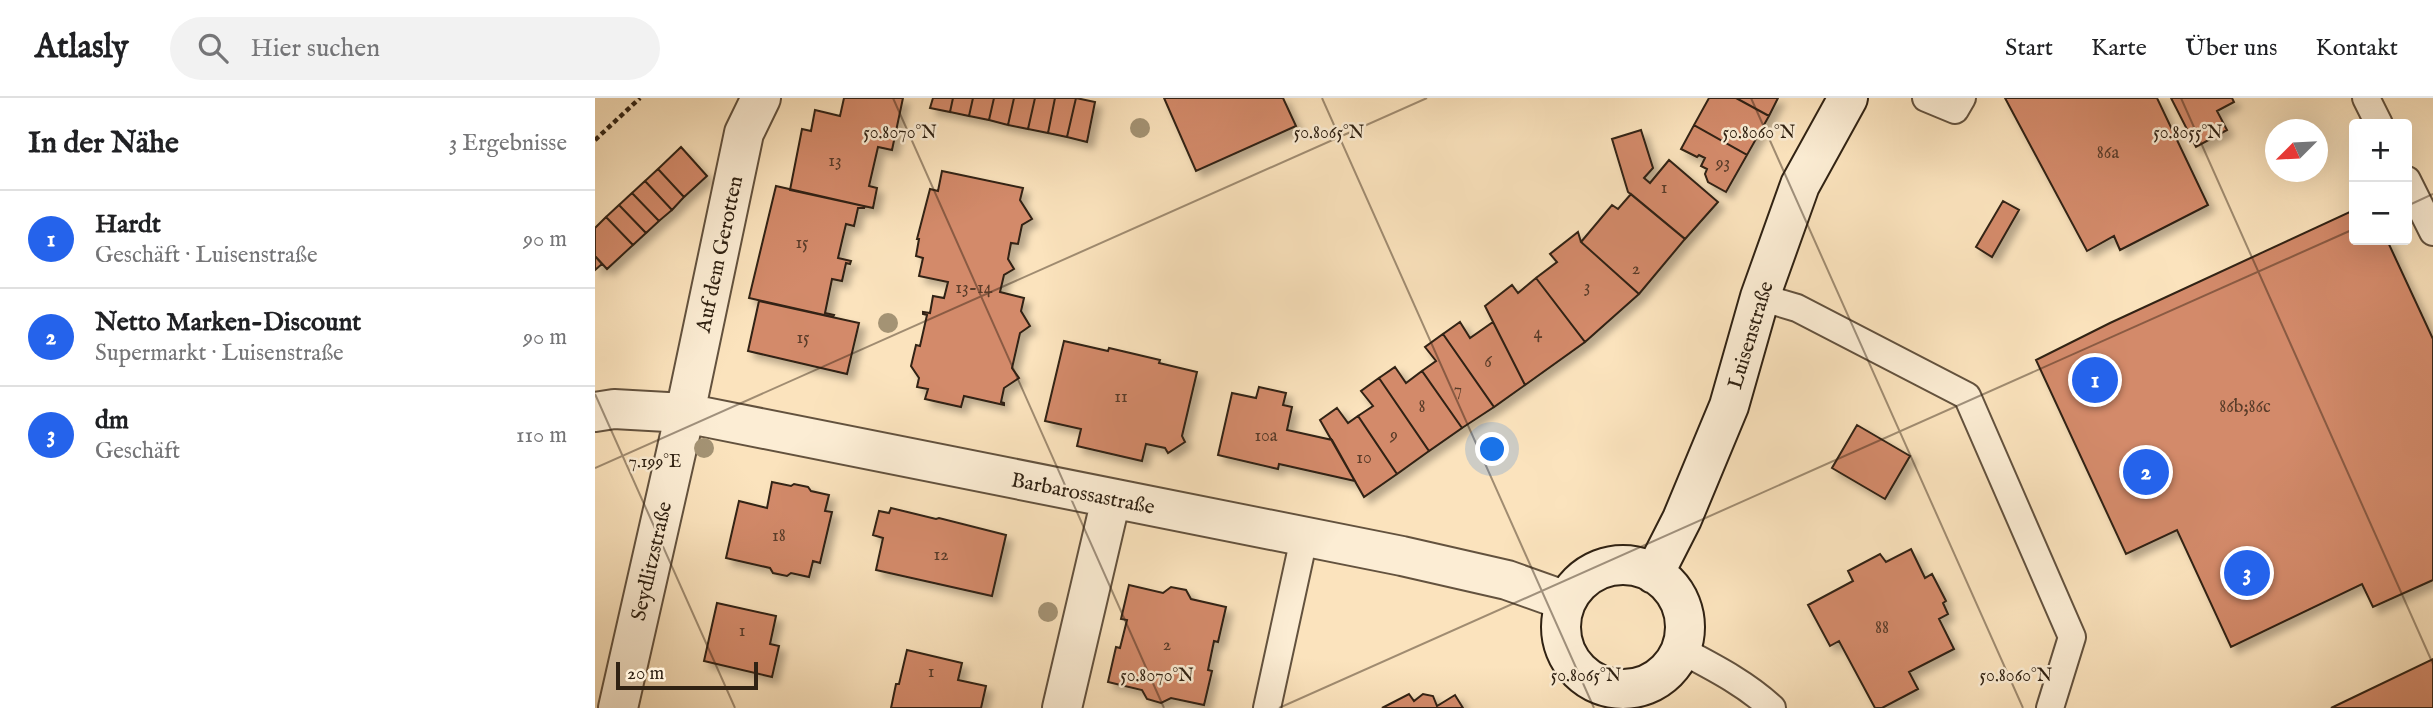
<!DOCTYPE html>
<html lang="de">
<head>
<meta charset="utf-8">
<style>
  :root { --surface:#fff; --page:#f2f2f2; --text:#202124; --muted:#757577; --line:#e0e0e0; --accent:#2563eb }
  body { margin:0; font-family:"IM FELL English",serif; background:var(--page); color:var(--text) }
  .controls { position:absolute; right:21px; top:21px; display:grid; overflow:hidden; border-radius:7px; box-shadow:0 7px 28px #0002 }
  .controls button { width:63px; height:63px; display:grid; place-items:center; padding:0; border:0; border-bottom:2px solid var(--line); background:var(--surface); color:var(--text); font:35px sans-serif }
  .compass { position:absolute; left:1670px; top:21px; width:63px; height:63px; border-radius:50%; background:var(--surface); box-shadow:0 7px 28px #0002; rotate:246deg }
  .scale { position:absolute; left:21px; bottom:18px; width:142px; box-sizing:border-box; padding-left:7px; border:4px solid #302213; border-top:0; font-size:19px; line-height:24px; white-space:nowrap; color:#302213; -webkit-text-stroke:5px #fcedd4; paint-order:stroke }
  .you { position:absolute; left:898px; top:352px; width:24px; height:24px; margin:-18px; border:5px solid #fff; border-radius:50%; background:#1a73e8; box-shadow:0 0 0 10px #1a73e833 }
  .badge { display:grid; place-items:center; width:46px; height:46px; border-radius:50%; background:var(--accent); color:#fff; font-size:23px; font-weight:700 }
  .pin { position:absolute; translate:-50% -50%; border:4px solid #fff; box-shadow:0 2px 7px #0006 }
  .list { margin:0; padding:0; list-style:none }
  h2 { display:flex; justify-content:space-between; align-items:center; height:91px; margin:0; padding:0 28px; font-size:30px }
  h2 small { font-size:23px; font-weight:400; color:var(--muted) }
  .list li { display:grid; grid-template-columns:46px 1fr auto; gap:21px; align-items:center; box-sizing:border-box; height:98px; padding:0 28px; border-top:2px solid var(--line) }
  .list b { display:block; font-size:26px; white-space:nowrap }
  .list p { margin:0; font-size:23px; white-space:nowrap; color:var(--muted) }
  .list em { font-size:23px; font-style:normal; color:var(--muted) }
  .icon { flex:none; width:38px; height:38px; fill:none; stroke:currentColor; stroke-width:2; stroke-linecap:round; stroke-linejoin:round }
  .map { position:relative; flex:none; width:1838px; height:610px; overflow:hidden }
  header { display:flex; align-items:center; gap:42px; box-sizing:border-box; height:98px; padding:0 35px; background:var(--surface); border-bottom:2px solid var(--line) }
  header strong { font-size:33px }
  nav { display:flex; gap:38px; margin-inline-start:auto; font-size:24px }
  .search { width:490px; height:63px; background:var(--page); display:flex; align-items:center; gap:18px; box-sizing:border-box; padding:0 24px; border-radius:38px; color:var(--muted); font-size:26px }
  main { display:flex }
  aside { flex:1; background:var(--surface) }
  .map>svg:first-child { display:block }
  .building { fill:#d38a6a; stroke:#302213; stroke-width:2; filter:url(#shadow) }
  .lines { fill:none; stroke-linecap:round; stroke-linejoin:round }
  .lane-casing { stroke:#63523e; stroke-width:30 }
  .street-casing { stroke:#63523e; stroke-width:42 }
  .secondary-casing { stroke:#302213; stroke-width:42 }
  .path { stroke:#302213; stroke-width:4.5; stroke-dasharray:5 3.5; stroke-linecap:butt }
  .lane { stroke:#fcedd4; stroke-width:26 }
  .street { stroke:#fcedd4; stroke-width:38 }
  .secondary { stroke:#fcedd4; stroke-width:38 }
  .tree { fill:#a49374 }
  .ticks { fill:none; stroke:#302213; stroke-width:2; stroke-opacity:0.45 }
  .labels { text-anchor:middle; stroke-width:5; stroke-linejoin:round; paint-order:stroke }
  .number-label { font-size:18px; fill:#593c29 }
  .street-label { font-size:21px; fill:#302213; stroke:#fcedd4 }
  .ticks-label { font-size:18px; text-anchor:middle; fill:#302213; stroke:#fcedd4; stroke-width:5; stroke-linejoin:round; paint-order:stroke }
</style>
</head>
<body>
<header>
<strong>Atlasly</strong>
<div class="search"><svg class="icon" aria-label="search" viewBox="0 0 24 24"><circle cx="10" cy="10" r="6"/><path d="M15 15l6 6"/></svg>Hier suchen</div>
<nav><a>Start</a><a>Karte</a><a>Über uns</a><a>Kontakt</a></nav>
</header>
<main>
<aside>
<h2>In der Nähe<small>3 Ergebnisse</small></h2>
<ul class="list">
<li><span class="badge">1</span><div><b>Hardt</b><p>Geschäft · Luisenstraße</p></div><em>90 m</em></li>
<li><span class="badge">2</span><div><b>Netto Marken-Discount</b><p>Supermarkt · Luisenstraße</p></div><em>90 m</em></li>
<li><span class="badge">3</span><div><b>dm</b><p>Geschäft</p></div><em>110 m</em></li>
</ul>
</aside>
<div class="map">
<svg width="1838" height="610" viewBox="0 0 1838 610">
  <defs>
    <filter id="shadow"><feDropShadow dx="6" dy="6" stdDeviation="3.5" flood-color="#0004"/></filter>
  </defs>
  <rect width="100%" height="100%" fill="#fbe3bd"/>
  <filter id="stains"><feTurbulence type="fractalNoise" baseFrequency=".00286" numOctaves="4"/><feColorMatrix values="0 0 0 0 .2 0 0 0 0 .09 0 0 0 0 .02 0 0 0 .5 -.17"/></filter>
  <radialGradient id="worn" r=".72"><stop offset=".6" stop-color="#630" stop-opacity="0"/><stop offset="1" stop-color="#630" stop-opacity=".3"/></radialGradient>
  <!-- building -->
  <path class="building" d="M249,0H308L297,52L283,49L274,88L282,90L278,110L195,92L207,31L216,33L220,12L245,18Z
    M338,0H358L355,14L335,10Z
    M358,0H378L374,18L355,14Z
    M378,0H399L394,22L374,18Z
    M399,0H419L413,27L394,22Z
    M419,0H440L433,31L413,27Z
    M440,0H460L453,35L433,31Z
    M460,0H481L472,39L453,35Z
    M481,0L500,4L492,44L472,39Z
    M569,0H688L701,28L601,73Z
    M1114,0H1141L1174,18L1152,57L1099,27Z
    M1141,0H1183L1174,18Z
    M1410,0H1562L1613,107L1525,152L1519,138L1492,153Z
    M1576,0H1637L1639,4L1622,13L1632,32L1601,49Z
    M1099,27L1152,57L1131,94L1113,84L1110,76L1112,71L1106,68L1110,60L1104,57L1102,59L1086,51Z
    M1046,32L1058,70L1049,80L1055,85L1074,62L1123,104L1090,141L1033,94L1017,41Z
    M86,49L112,78L89,99L63,71Z
    M63,71L89,99L77,112L50,83Z
    M347,73L428,90L425,102L437,121L427,127L423,146L416,145L413,161L419,171L409,177L405,194L429,200L426,213L435,228L425,235L417,270L424,280L409,290L406,304L409,305V307L369,298L366,309L330,301L333,291L322,289L324,280L316,268L321,247L325,248L332,217L328,216V214L335,215L338,198L349,200L353,184L324,178L328,160L321,158L324,141H322L335,91L343,93Z
    M50,83L77,112L64,123L37,95Z
    M181,88L269,108V110H263L259,128L251,126L243,160L256,163L255,166L251,165L247,183L237,181L230,215L239,217L238,219L154,200Z
    M37,95L64,123L51,135L24,107Z
    M1036,96L1090,141L1044,196L986,144L1017,107L1023,111Z
    M1408,103L1424,112L1397,159L1381,149Z
    M24,107L51,135L38,147L11,119Z
    M1759,112V142H1792L1838,241V482L1778,509L1767,486L1636,549L1582,432L1531,456L1441,262L1515,225Z
    M11,119L38,147L12,171L0,158V130Z
    M983,134L986,144L1044,196L990,244L941,180L962,164L955,156Z
    M0,158L7,166L0,172Z
    M941,180L990,244L930,287L890,208L917,187L923,195Z
    M164,203L264,225L252,276L153,253Z
    M865,224L875,240L898,224L930,287L899,309L848,236Z
    M848,236L899,309L867,330L827,273L841,263L830,249Z
    M469,243L513,253L514,250L565,262L564,265L602,274L587,338L590,344L573,355L570,350L551,346L547,363L482,348L486,331L450,323Z
    M800,269L811,285L827,273L867,330L834,353L784,280Z
    M784,280L834,353L802,376L763,318L778,308L766,293Z
    M664,289L691,295L688,307L697,309L692,332L737,342L760,383L684,366L683,371L623,357L637,295L661,300Z
    M742,310L753,325L763,318L802,376L769,399L725,322Z
    M1262,327L1315,358L1290,401L1237,370Z
    M177,384L196,388L199,386L213,389L216,393L234,397L230,413L237,414L225,465L218,463L214,479L196,475L192,478L178,475L175,470L131,460L144,403L172,410Z
    M296,410L341,421L344,420L411,437L397,498L281,472L288,440L278,437L284,413L294,415Z
    M1316,451L1330,480L1337,476L1351,503L1348,505L1353,516L1344,521L1359,551L1314,574L1323,591L1287,610H1280L1244,543L1235,548L1213,507L1258,483L1253,473L1285,456L1291,464Z
    M534,487L568,495L576,489L591,492L596,501L631,509L623,544L619,543L613,572L617,573L609,607L576,600L566,605L552,601L547,592L513,584L521,549L525,550L532,522L526,521Z
    M122,505L181,518L175,546L184,548L177,579L109,563Z
    M312,552L367,565L363,582L391,588L386,610H296L301,586H304Z
    M1838,561V610H1736Z
    M814,596L819,603L828,596L838,598L842,608L860,597L868,610H787Z"/>
  <g class="lines">
    <defs>
      <path id="lane" d="M1331,0L1360,12L1367,0
        M1771,0L1784,26
        M1812,82L1838,134
        M1165,199L1202,210L1372,298L1477,539L1455,610
        M1086,552C1118,569 1150,585 1177,610
        M672,610L709,440"/>
      <path id="street" d="M0,314L19,311L90,315L807,458L912,482L971,503
        M23,610L90,315L149,35L166,0
        M467,610L516,401"/>
      <path id="secondary" d="M966 529a62 62 0 1 1 124 0a62 62 0 1 1-124 0Z
        M1059,476L1087,421L1134,308L1165,199L1205,87L1253,0"/>
    </defs>
    <!-- lane casing -->
    <use href="#lane" class="lane-casing"/>
    <!-- street casing -->
    <use href="#street" class="street-casing"/>
    <!-- secondary casing -->
    <use href="#secondary" class="secondary-casing"/>
    <!-- path -->
    <path class="path" d="M0,42L45,0"/>
    <!-- lane -->
    <use href="#lane" class="lane"/>
    <!-- street -->
    <use href="#street" class="street"/>
    <!-- secondary -->
    <use href="#secondary" class="secondary"/>
  </g>
  <!-- trees -->
  <g class="tree">
    <circle cx="545" cy="30" r="10"/>
    <circle cx="293" cy="225" r="10"/>
    <circle cx="109" cy="350" r="10"/>
    <circle cx="453" cy="514" r="10"/>
  </g>
  <!-- ticks -->
  <path class="ticks" d="M298,0L569,610M727,0L999,610M1156,0L1428,610M1586,0L1838,566M1812,108L1838,96M0,296L140,610M0,370L832,0M684,610L1759,131"/>
  <g class="labels">
    <!-- number labels -->
    <g class="number-label">
      <text x="1513" y="60">86a</text>
      <text x="240" y="68">13</text>
      <text x="1128" y="70">93</text>
      <text x="1069" y="95">1</text>
      <text x="207" y="150">15</text>
      <text x="1041" y="176">2</text>
      <text x="992" y="194">3</text>
      <text x="379" y="195">13-14</text>
      <text x="943" y="240">4</text>
      <text x="208" y="245">15</text>
      <text x="893" y="269">6</text>
      <text x="863" y="297">7</text>
      <text x="526" y="304">11</text>
      <text x="827" y="314">8</text>
      <text x="1650" y="314">86b;86c</text>
      <text x="799" y="342">9</text>
      <text x="671" y="343">10a</text>
      <text x="769" y="365">10</text>
      <text x="184" y="443">18</text>
      <text x="346" y="462">12</text>
      <text x="1287" y="535">88</text>
      <text x="147" y="538">1</text>
      <text x="572" y="552">2</text>
      <text x="336" y="579">1</text>
    </g>
    <!-- street labels -->
    <g class="street-label">
      <text transform="translate(124 156) rotate(-78)" y="7">Auf dem Gerotten</text>
      <text transform="translate(1155 237) rotate(-73)" y="7">Luisenstraße</text>
      <text transform="translate(488 395) rotate(11)" y="7">Barbarossastraße</text>
      <text transform="translate(56 463) rotate(-77)" y="7">Seydlitzstraße</text>
    </g>
  </g>
  <g class="ticks-label">
    <text x="305" y="40">50.8070°N</text>
    <text x="734" y="40">50.8065°N</text>
    <text x="1164" y="40">50.8060°N</text>
    <text x="1593" y="40">50.8055°N</text>
    <text x="60" y="369">7.199°E</text>
    <text x="562" y="583">50.8070°N</text>
    <text x="991" y="583">50.8065°N</text>
    <text x="1421" y="583">50.8060°N</text>
  </g>
  <rect width="100%" height="100%" filter="url(#stains)"/>
  <rect width="100%" height="100%" fill="url(#worn)"/>
</svg>
<div class="controls">
<button>+</button>
<button>−</button>
</div>
<svg class="compass" viewBox="-18 -18 36 36"><path d="M0-13l5 13h-10z" fill="#e53935"/><path d="M0 13l5-13h-10z" fill="#757577"/></svg>
<div class="scale">20 m</div>
<div class="you"></div>
<div class="pin badge" style="left:1500px;top:282px">1</div>
<div class="pin badge" style="left:1551px;top:374px">2</div>
<div class="pin badge" style="left:1652px;top:475px">3</div>
</div>
</main>
</body>
</html>
